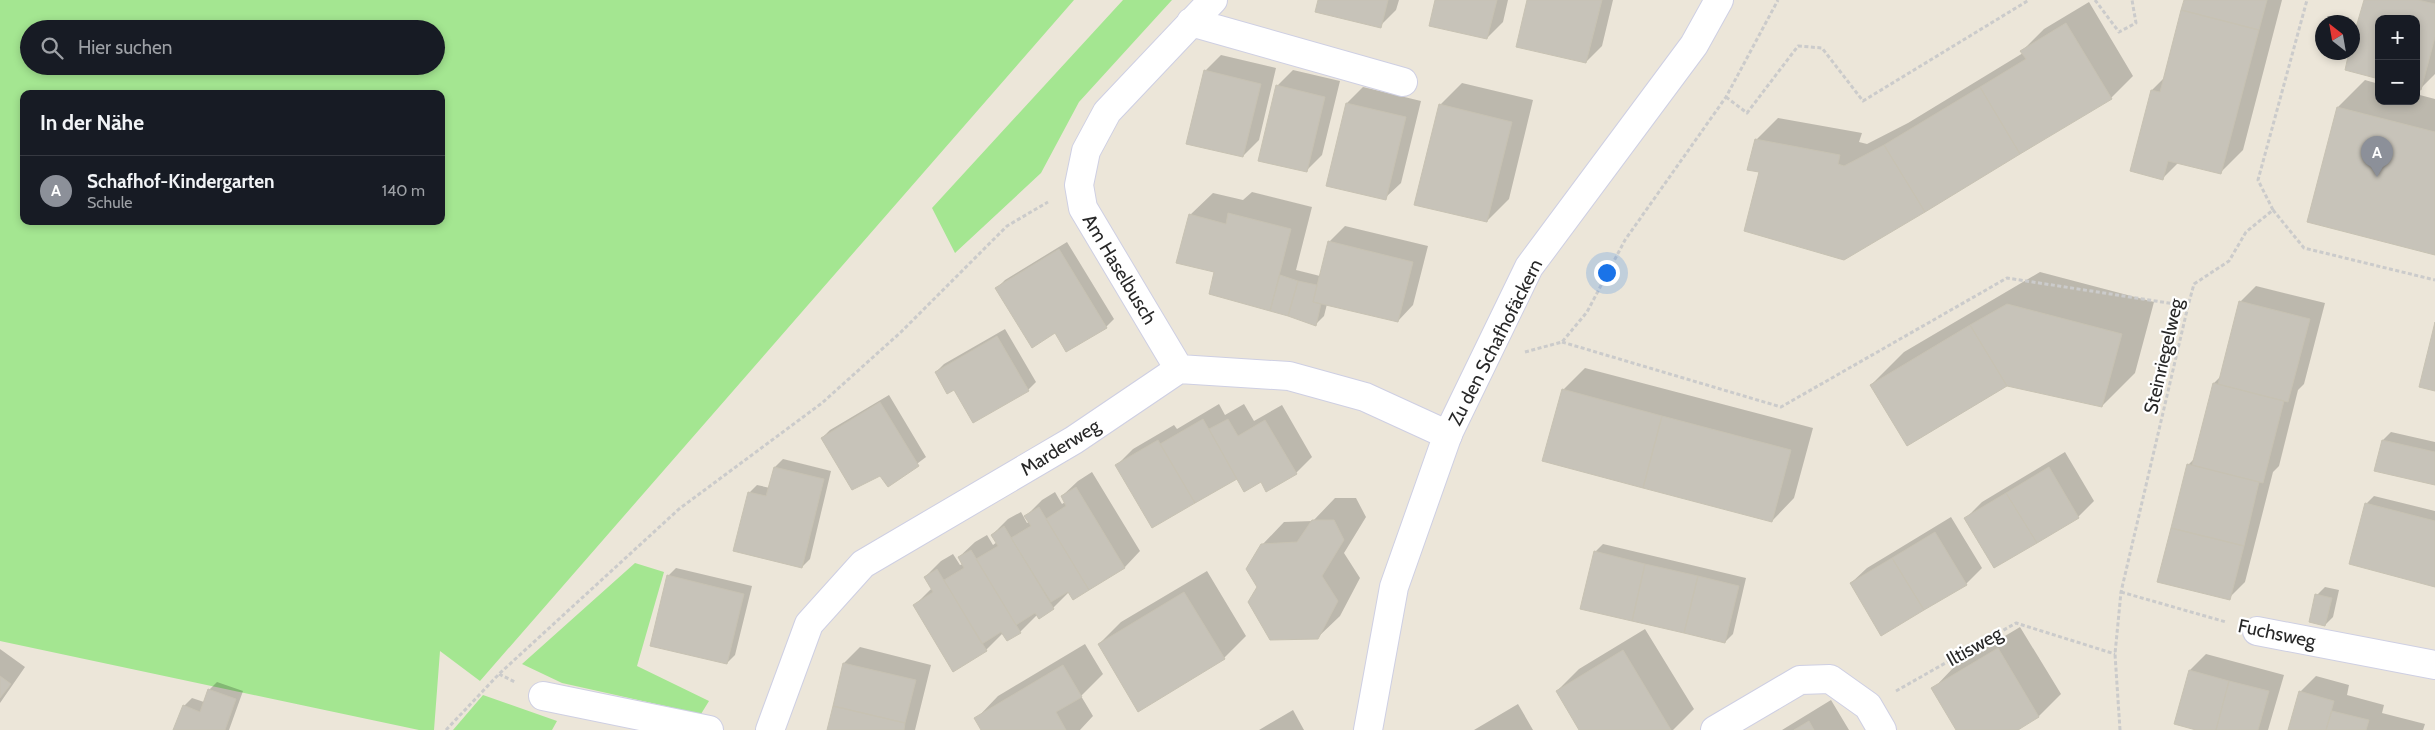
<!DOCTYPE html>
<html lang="de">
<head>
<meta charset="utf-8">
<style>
  :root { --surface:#171b24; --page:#242831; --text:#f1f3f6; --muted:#9ea1a6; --line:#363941; --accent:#8c9099 }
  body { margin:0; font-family:Cabin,sans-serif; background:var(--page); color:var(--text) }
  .controls { position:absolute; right:15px; top:15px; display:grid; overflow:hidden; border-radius:10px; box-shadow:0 2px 8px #0003 }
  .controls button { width:45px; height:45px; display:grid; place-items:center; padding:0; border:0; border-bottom:1px solid var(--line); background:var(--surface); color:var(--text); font:25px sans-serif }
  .compass { position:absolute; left:2315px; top:15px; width:45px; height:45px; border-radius:50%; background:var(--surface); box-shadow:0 2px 8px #0003; rotate:329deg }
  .you { position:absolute; left:1606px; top:272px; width:18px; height:18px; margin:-12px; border:4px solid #fff; border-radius:50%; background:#1a73e8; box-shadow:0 0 0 8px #1a73e833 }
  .badge { display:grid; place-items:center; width:32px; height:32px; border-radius:50%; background:var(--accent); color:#fff; font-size:16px; font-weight:700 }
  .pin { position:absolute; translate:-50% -41px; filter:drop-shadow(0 1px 2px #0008) }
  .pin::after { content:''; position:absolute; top:26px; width:18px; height:15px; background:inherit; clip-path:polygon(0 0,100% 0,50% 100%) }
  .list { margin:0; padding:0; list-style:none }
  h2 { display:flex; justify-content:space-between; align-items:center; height:65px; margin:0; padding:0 20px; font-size:21px }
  h2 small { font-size:16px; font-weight:400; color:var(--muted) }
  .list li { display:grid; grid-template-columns:32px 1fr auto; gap:15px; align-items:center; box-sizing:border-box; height:70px; padding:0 20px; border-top:1px solid var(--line) }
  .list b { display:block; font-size:19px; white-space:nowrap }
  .list p { margin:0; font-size:16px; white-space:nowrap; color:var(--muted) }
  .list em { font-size:16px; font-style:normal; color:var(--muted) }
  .icon { flex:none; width:28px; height:28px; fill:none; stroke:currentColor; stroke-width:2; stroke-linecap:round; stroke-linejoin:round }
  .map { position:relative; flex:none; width:2435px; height:730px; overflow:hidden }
  .search { position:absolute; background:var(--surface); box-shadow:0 2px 8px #0003; left:20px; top:20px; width:425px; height:55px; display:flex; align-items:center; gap:12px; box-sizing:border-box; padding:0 18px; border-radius:28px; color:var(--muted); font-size:19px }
  .panel { position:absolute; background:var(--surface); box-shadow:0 2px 8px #0003; left:20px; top:90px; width:425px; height:135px; border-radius:10px }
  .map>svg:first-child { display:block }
  .green { fill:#a4e691; fill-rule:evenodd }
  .shadow { fill:#0003 }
  .building { fill:#c7c3b9; stroke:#c7c2b3 }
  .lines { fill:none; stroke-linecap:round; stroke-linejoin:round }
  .street-casing { stroke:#cecfe3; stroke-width:30 }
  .secondary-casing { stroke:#cecfe3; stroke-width:30 }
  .path { stroke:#cbcbcb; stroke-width:3; stroke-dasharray:4 2.5; stroke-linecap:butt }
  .street { stroke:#fff; stroke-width:28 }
  .secondary { stroke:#fff; stroke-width:28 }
  .labels { text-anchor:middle; stroke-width:4.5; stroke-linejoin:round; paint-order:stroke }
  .street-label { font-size:19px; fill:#282828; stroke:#fff }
</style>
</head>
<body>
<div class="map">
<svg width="2435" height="730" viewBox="0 0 2435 730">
  <rect width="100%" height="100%" fill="#ece6d9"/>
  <!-- green -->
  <path class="green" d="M0,0H1074L480,681L440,651L434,730H419L0,641ZM29,29H436V66H29ZM24,94H441V221H24Z
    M1123,0H1172L1079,102L1041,173L955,253L932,208Z
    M635,563L664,572L637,666L709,701L701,714L562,683L522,664Z
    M483,695L557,721L552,730H453Z"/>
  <!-- shadow -->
  <path class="shadow" d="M1319,0H1399L1396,10L1380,26Z
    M1436,0H1508L1503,22L1487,38Z
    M1528,0H1613L1602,46L1586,62Z
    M2185,0H2282L2243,150L2220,173L2179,162L2163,178L2152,90L2164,78Z
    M2365,0H2435V74L2420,89L2416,19H2379L2352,52Z
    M2089,2L2133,76L2111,98L1844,258L1761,171L1756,140L1778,118L1862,133L1859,142L1867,144L1908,123L2023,53L2022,51L2044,29Z
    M1221,55L1276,68L1259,140L1243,156L1205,71Z
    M1293,70L1340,81L1322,155L1306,171L1277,86Z
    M2365,80L2379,84V101H2416V94L2435,99V254L2338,107Z
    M1462,83L1533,100L1509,199L1487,221L1440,105Z
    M1363,87L1421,101L1401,183L1385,198L1327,185L1347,103Z
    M1252,192L1312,207L1296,270L1320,276L1329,242L1345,226L1428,246L1413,305L1398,321L1327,304L1324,316L1316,324L1270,310L1215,271L1190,215L1213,193L1243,200Z
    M1067,242L1114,319L1106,327L1056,332L997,288L1005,280Z
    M2040,272L2154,302L2135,373L2102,406L2007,385H1871L1904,352Z
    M2256,286L2325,303L2304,384L2298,390L2279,466L2273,472L2245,582L2229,598L2188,465L2195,458L2214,383L2221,376L2240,302Z
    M1005,329L1036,382L1028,390L954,388L936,372L944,364Z
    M1585,368L1813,428L1794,498L1772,521L1563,390Z
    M889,395L926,457L889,485L881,475L822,438L830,430Z
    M1219,404L1225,415L1244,404L1254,421L1282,405L1312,457L1296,473L1261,480L1117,465L1133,449L1174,425L1177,429Z
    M2391,432L2435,442V484L2376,470L2383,440Z
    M2065,452L2094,501L2078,517L1995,567L1966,518L1982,502Z
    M783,459L831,471L810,559L802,567L749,493L757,485L770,488L775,467Z
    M1092,472L1140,551L1125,567L1073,598L1069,592L1053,608L1039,617L1037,615L1020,632L1003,633L986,650L914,606L932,588L925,577L941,561L953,554L960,565L963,564L959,557L975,542L987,535L993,545L997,542L992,535L1008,519L1021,512L1027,523L1030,521L1026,516L1042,500L1055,492L1062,504L1065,502L1062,496L1078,481Z
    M2374,496L2435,511V585L2366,504Z
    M1335,498H1356L1366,517L1344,553L1360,578L1340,616L1317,638L1258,587L1262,545L1284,522L1313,521Z
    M1951,517L1982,568L1966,584L1851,583L1867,568Z
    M1603,544L1746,578L1733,634L1725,642L1595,552Z
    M676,568L752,586L735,655L727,663L668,576Z
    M1207,571L1246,636L1224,658L1099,644L1121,622Z
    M2325,587L2339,590L2333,617L2325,625L2317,595Z
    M2020,627L2061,694L2039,716L2016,730H1958L1933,689L1955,666Z
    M1645,629L1694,709L1673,730H1581L1557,691L1579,669Z
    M1085,644L1103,674L1081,696L1093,716L1080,730H982L976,719L998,696Z
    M860,647L931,665L915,730H828L844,663Z
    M0,649L25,667L0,703Z
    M2206,654L2284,675L2268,730H2201L2175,723L2190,670Z
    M2316,676L2349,685L2347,695L2384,705L2382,713L2425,724L2423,730H2290L2300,692Z
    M217,682L243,691L229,730H175L184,706L192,698L204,702L209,690Z
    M1831,700L1849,730H1782Z
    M1518,704L1533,730H1474Z
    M1293,710L1304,730H1259Z"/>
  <!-- building -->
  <path class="building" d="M1318,0H1388L1381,28L1315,12Z
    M1435,0H1497L1487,39L1429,26Z
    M1527,0H1602L1586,63L1516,47Z
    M2184,0H2267L2259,30L2181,10Z
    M2364,0H2418L2435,4V37L2421,90L2416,89V19H2379V79L2345,70L2349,52H2352V41Z
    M2181,10L2259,30L2221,174L2168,161L2163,180L2130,171L2151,90L2160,92Z
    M2066,23L2112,99L2020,154L1980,87L2026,59L2020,51Z
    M1204,70L1261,84L1243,157L1186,144Z
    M1276,85L1325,97L1307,172L1258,161Z
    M1980,87L2020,154L1925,212L1884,145Z
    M1346,103L1406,117L1386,200L1326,186Z
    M1439,104L1512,122L1487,222L1414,205Z
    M2337,107L2435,132V255L2307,222Z
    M1755,139L1840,155L1838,164L1844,166L1884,145L1925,212L1844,260L1744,231L1759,172L1747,170Z
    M1228,213L1291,229L1270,311L1209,294L1214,272L1176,263L1189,214L1226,224Z
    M1328,241L1413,262L1398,322L1313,302Z
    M1059,249L1107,328L1066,352L1055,333L1032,348L995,288Z
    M1280,275L1298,281L1288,316L1270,311Z
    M1298,281L1317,285L1313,302L1321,304L1316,326L1288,316Z
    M2239,301L2310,319L2288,402L2218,384Z
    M2007,304L2122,334L2102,407L2007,386L1970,325Z
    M2435,322V391L2419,387Z
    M1970,325L2007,386L1907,446L1870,385Z
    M997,336L1029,391L973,423L954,390L947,394L935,372Z
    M2213,383L2284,401L2263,483L2192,465Z
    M1562,389L1662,416L1643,488L1542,461Z
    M880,402L919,466L888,487L880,476L852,490L821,438Z
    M1662,416L1791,450L1772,522L1643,488Z
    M1203,419L1237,479L1195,503L1160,444Z
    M1228,419L1238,436L1265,420L1297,474L1266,492L1261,482L1244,492L1209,429Z
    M1158,440L1195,503L1152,528L1115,465Z
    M2382,440L2435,452V485L2374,471Z
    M2187,464L2259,482L2244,546L2171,528Z
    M774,467L824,479L802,568L733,551L748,492L766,496Z
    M2049,467L2079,518L2037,543L2006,493Z
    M1076,487L1125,568L1089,590L1046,519L1066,506L1061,496Z
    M2006,493L2037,543L1994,568L1964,518Z
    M2365,503L2435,521V587L2349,564Z
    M1039,507L1089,590L1073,600L1068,592L1051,602L1011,538L1031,526L1024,516Z
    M1312,520H1334L1344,540L1322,576L1338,601L1318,639L1270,640L1248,602L1257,587L1246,569L1261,544L1297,542Z
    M1004,526L1054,609L1039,619L1035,613L1016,625L976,559L998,546L991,535Z
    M2171,528L2244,546L2230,600L2157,582Z
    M1935,532L1967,585L1924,610L1892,558Z
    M971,550L1021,633L1007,641L1001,632L982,644L944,580L964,568L958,557Z
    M1594,551L1645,564L1632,621L1580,609Z
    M1892,558L1924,610L1881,636L1850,583Z
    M1645,564L1698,576L1684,633L1632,621Z
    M937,569L987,651L953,672L913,605L933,592L924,577Z
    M667,575L744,594L727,664L650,646Z
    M1698,576L1739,586L1725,643L1684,633Z
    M1184,592L1225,659L1138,712L1098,644Z
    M2315,594L2332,598L2325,626L2309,622Z
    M1998,648L2039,717L2018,730H1956L1931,688Z
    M1623,650L1671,730H1579L1556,691Z
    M843,663L916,680L905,723L833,706Z
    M1063,665L1082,697L1056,712L1066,730H981L974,718Z
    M2189,670L2229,681L2216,730H2196L2174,724Z
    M0,676L11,684L0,698Z
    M2229,681L2269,691L2258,730H2216Z
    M208,689L236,699L225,730H173L183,705L200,712Z
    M2299,691L2334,701L2326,730H2288Z
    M833,706L905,723L904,730H827Z
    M2332,711L2369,720L2366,730H2326Z
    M1809,721L1814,730H1794Z"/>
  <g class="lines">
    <defs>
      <path id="street" d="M1191,22L1403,82
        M1179,369L1083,208L1079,185L1086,151L1107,112L1213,0
        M2257,631L2435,665
        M543,696L709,730
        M770,730L809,624L863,564L1074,440L1179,369L1289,376L1365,397L1448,435
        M1715,730L1800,680L1830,679L1868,706L1882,730"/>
      <path id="secondary" d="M1368,730L1394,587L1448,434L1529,267L1694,45L1719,0"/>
    </defs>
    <!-- street casing -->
    <use href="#street" class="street-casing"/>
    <!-- secondary casing -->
    <use href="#secondary" class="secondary-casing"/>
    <!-- path -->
    <path class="path" d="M2095,0L2119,32L2136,23L2132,0
      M1726,97L1747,113L1798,46L1822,48L1863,101L2029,0
      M2273,210L2304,248L2435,280
      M1562,342L1781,407L2007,278L2188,306
      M1525,352L1562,342L1587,312L1625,240L1726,97L1778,0
      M2121,592L2226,622
      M499,674L515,682
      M1896,691L2016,623L2115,654
      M446,730L499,674L679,509L822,403L901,332L1007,226L1048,202
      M2120,730L2115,654L2121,592L2188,306L2194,284L2229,261L2246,232L2273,210L2258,180L2307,0"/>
    <!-- street -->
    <use href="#street" class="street"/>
    <!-- secondary -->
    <use href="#secondary" class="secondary"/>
  </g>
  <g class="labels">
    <!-- street labels -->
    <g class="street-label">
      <text transform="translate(1120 269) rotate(59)" y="7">Am Haselbusch</text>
      <text transform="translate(1495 342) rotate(-63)" y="7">Zu den Schafhofäckern</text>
      <text transform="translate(2163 356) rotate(-77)" y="7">Steinriegelweg</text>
      <text transform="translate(1060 447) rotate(-32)" y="7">Marderweg</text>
      <text transform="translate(2277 633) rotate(12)" y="7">Fuchsweg</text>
      <text transform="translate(1974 646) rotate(-29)" y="7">Iltisweg</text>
    </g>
  </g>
</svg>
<div class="controls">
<button>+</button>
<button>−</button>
</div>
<svg class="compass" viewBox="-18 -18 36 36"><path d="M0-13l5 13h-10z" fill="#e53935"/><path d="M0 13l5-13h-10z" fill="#9ea1a6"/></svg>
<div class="you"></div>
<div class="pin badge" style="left:2377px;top:177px">A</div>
<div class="search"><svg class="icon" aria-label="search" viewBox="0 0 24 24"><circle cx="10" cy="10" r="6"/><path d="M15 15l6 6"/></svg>Hier suchen</div>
<section class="panel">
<h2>In der Nähe<small></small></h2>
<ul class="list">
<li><span class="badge">A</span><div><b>Schafhof-Kindergarten</b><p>Schule</p></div><em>140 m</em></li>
</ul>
</section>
</div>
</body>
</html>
